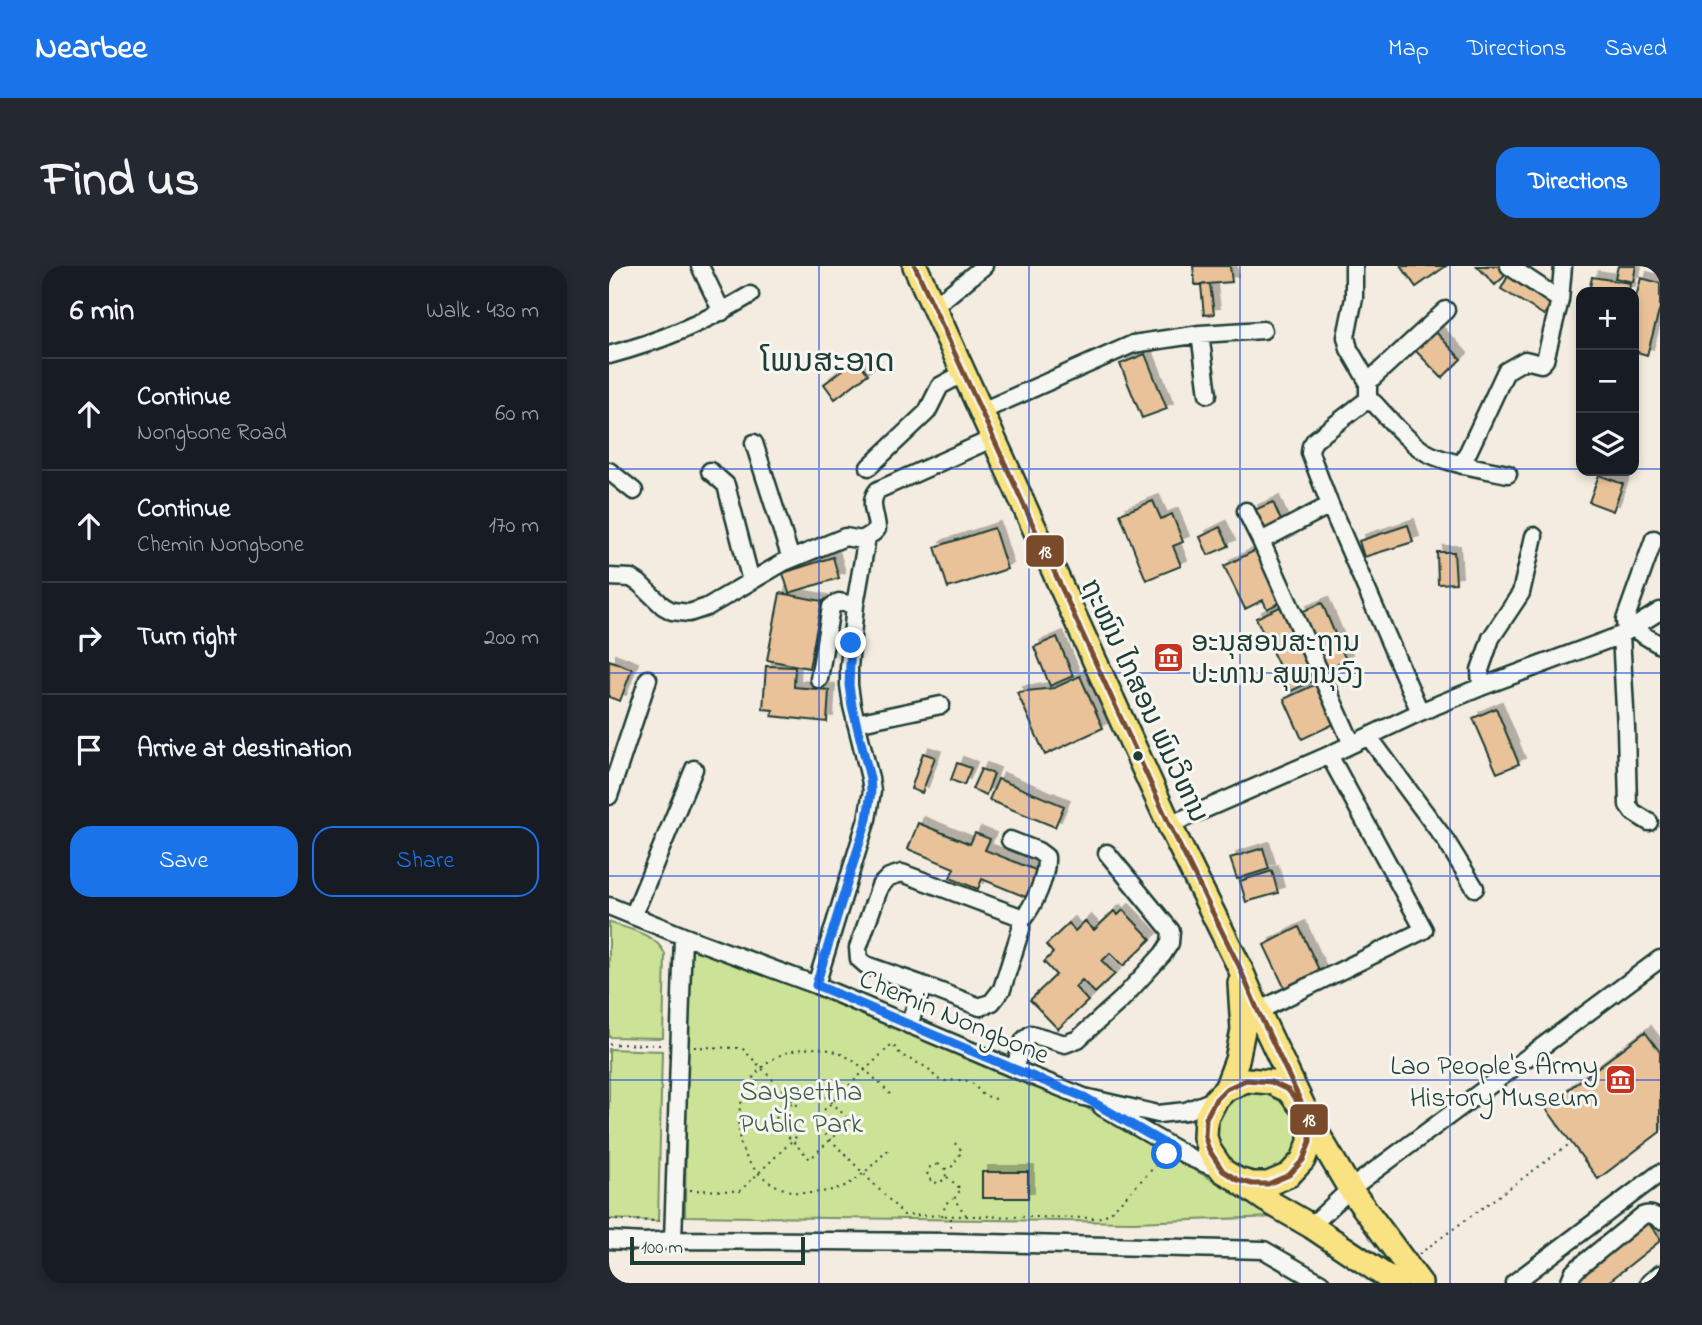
<!DOCTYPE html>
<html lang="en">
<head>
<meta charset="utf-8">
<style>
  :root { --surface:#171b24; --page:#242831; --text:#f1f3f6; --muted:#9ea1a6; --line:#363941; --accent:#1a73e8 }
  body { margin:0; font-family:"Indie Flower","Noto Sans Lao",sans-serif; background:var(--page); color:var(--text) }
  .controls { position:absolute; right:21px; top:21px; display:grid; overflow:hidden; border-radius:14px; box-shadow:0 4px 10px #0003 }
  .controls button { width:63px; height:63px; display:grid; place-items:center; padding:0; border:0; border-bottom:2px solid var(--line); background:var(--surface); color:var(--text); font:35px sans-serif }
  .scale { position:absolute; left:21px; bottom:18px; width:175px; box-sizing:border-box; padding-left:7px; border:4px solid #1f3d34; border-top:0; font-size:19px; line-height:24px; white-space:nowrap; color:#1f3d34; -webkit-text-stroke:5px #f6f6f2; paint-order:stroke }
  .stop { position:absolute; width:21px; height:21px; margin:-16px; border:5px solid #1a73e8; border-radius:50%; background:#fff }
  .stop.end { background:#1a73e8; border-color:#fff; box-shadow:0 2px 7px #0008 }
  .list { margin:0; padding:0; list-style:none }
  h2 { display:flex; justify-content:space-between; align-items:center; height:91px; margin:0; padding:0 28px; font-size:30px }
  h2 small { font-size:23px; font-weight:400; color:var(--muted) }
  .list li { display:grid; grid-template-columns:46px 1fr auto; gap:21px; align-items:center; box-sizing:border-box; height:112px; padding:0 28px; border-top:2px solid var(--line) }
  .list b { display:block; font-size:26px; white-space:nowrap }
  .list p { margin:0; font-size:23px; white-space:nowrap; color:var(--muted) }
  .list em { font-size:23px; font-style:normal; color:var(--muted) }
  .actions { display:flex; gap:14px; padding:21px 28px }
  .actions a { flex:1; padding:16px 0; border:2px solid var(--accent); border-radius:21px; text-align:center; font-size:24px; color:var(--accent) }
  .actions .main { background:var(--accent); color:#fff }
  .icon { flex:none; width:38px; height:38px; fill:none; stroke:currentColor; stroke-width:2; stroke-linecap:round; stroke-linejoin:round }
  .map { position:relative; flex:none; width:1051px; height:1017px; overflow:hidden; border-radius:21px }
  header { display:flex; align-items:center; gap:42px; box-sizing:border-box; height:98px; padding:0 35px; background:var(--accent); color:#fff }
  header strong { font-size:33px }
  nav { display:flex; gap:38px; margin-inline-start:auto; font-size:24px }
  .intro { display:flex; align-items:center; justify-content:space-between; box-sizing:border-box; height:168px; padding:0 42px }
  h1 { margin:0; font-size:49px }
  .button { padding:18px 32px; border-radius:21px; background:var(--accent); color:#fff; font-size:24px; font-weight:700 }
  main { display:flex; gap:42px; padding:0 42px }
  aside { flex:1; background:var(--surface); border-radius:21px; box-shadow:0 4px 10px #0003 }
  .map>svg:first-child { display:block }
  .green { fill:#cce297; stroke:#769066; stroke-width:2 }
  .building { fill:#eac29a; stroke:#1f3d34; stroke-width:2; filter:url(#shadow) }
  .lines { fill:none; stroke-linecap:round; stroke-linejoin:round }
  .minor-casing { stroke:#1f3d34; stroke-width:21 }
  .highway-casing { stroke:#1f3d34; stroke-width:28 }
  .path { stroke:#1f3d34; stroke-width:2; stroke-dasharray:2 5; stroke-linecap:butt }
  .minor { stroke:#f6f6f2; stroke-width:16 }
  .highway { stroke:#f8e281; stroke-width:23 }
  .bus-1-casing { stroke:#f6f6f2; stroke-width:10 }
  .bus-1 { stroke:#7a4b2a; stroke-width:5 }
  .route { stroke:#1a73e8; stroke-width:9 }
  .grid { fill:none; stroke:#1d4ed8; stroke-width:2; stroke-opacity:0.55 }
  .bus-dot { fill:#1f3d34; stroke:#f6f6f2; stroke-width:2.5 }
  .labels { text-anchor:middle; stroke-width:6; stroke-linejoin:round; paint-order:stroke }
  .poi-label { font-size:28px; fill:#1f3d34; stroke:#f6f6f2; text-anchor:start }
  .street-label { font-size:28px; fill:#1f3d34; stroke:#f6f6f2 }
  .park-label { font-size:28px; fill:#425e48; stroke:#f6f6f2 }
  .quarter-label { font-size:32px; fill:#1f3d34; stroke:#f6f6f2 }
  .line-badge { stroke:#f6f6f2; stroke-width:2.5 }
  .badge-label { font-size:19px; text-anchor:middle; font-weight:bold; fill:#fff }
</style>
</head>
<body>
<header>
<strong>Nearbee</strong>
<nav><a>Map</a><a>Directions</a><a>Saved</a></nav>
</header>
<div class="intro"><h1>Find us</h1><a class="button">Directions</a></div>
<main>
<aside>
<h2>6 min<small>Walk · 430 m</small></h2>
<ul class="list">
<li><svg class="icon" aria-label="ahead" viewBox="0 0 24 24"><path d="M12 20V5M6 11l6-6 6 6"/></svg><div><b>Continue</b><p>Nongbone Road</p></div><em>60 m</em></li>
<li><svg class="icon" aria-label="ahead" viewBox="0 0 24 24"><path d="M12 20V5M6 11l6-6 6 6"/></svg><div><b>Continue</b><p>Chemin Nongbone</p></div><em>170 m</em></li>
<li><svg class="icon" aria-label="right" viewBox="0 0 24 24"><path d="M7 20v-9h11M14 6l5 5-5 5"/></svg><div><b>Turn right</b></div><em>200 m</em></li>
<li><svg class="icon" aria-label="arrive" viewBox="0 0 24 24"><path d="M6 21V4h12l-3 4 3 4H6"/></svg><div><b>Arrive at destination</b></div></li>
</ul>
<div class="actions"><a class="main">Save</a><a>Share</a></div>
</aside>
<div class="map">
<svg width="1051" height="1017" viewBox="0 0 1051 1017">
  <defs>
    <filter id="shadow"><feDropShadow dx="6" dy="-6" stdDeviation="0" flood-color="#0004"/></filter>
  </defs>
  <rect width="100%" height="100%" fill="#f4ece0"/>
  <filter id="ink" filterUnits="userSpaceOnUse"><feTurbulence type="fractalNoise" baseFrequency=".0143" numOctaves="2"/><feDisplacementMap in="SourceGraphic" scale="14" xChannelSelector="R" yChannelSelector="G"/><feConvolveMatrix kernelMatrix="1 2 1 2 8 2 1 2 1" color-interpolation-filters="sRGB"/></filter>
  <g filter="url(#ink)">
    <!-- green -->
    <path class="green" d="M0,656C19,663 47,668 56,688L54,772L0,771Z
      M79,678L209,726L453,828L668,951L524,956L76,950Z
      M0,783L53,785L49,955L0,953Z
      M661,820L698,856L678,906L634,913L601,881L608,835L618,825Z"/>
    <!-- building -->
    <path class="building" d="M584,0H621L623,16L586,19Z
      M792,0H837L807,21Z
      M868,0H894L900,6L886,19Z
      M1009,0H1027L1024,16L1006,12Z
      M899,10L943,36L935,49L892,23Z
      M983,11L1021,17L1020,26H980Z
      M1032,12L1051,17V42L1038,89L1025,85V39Z
      M601,18L605,48L595,49L592,19Z
      M824,63L852,93L833,112L804,82Z
      M536,88L558,143L533,152L511,98Z
      M248,93L259,108L226,133L215,118Z
      M990,209L1014,218L1004,245L980,236Z
      M544,235L552,253L563,248L574,276L564,280L572,300L537,314L511,248Z
      M664,236L673,257L652,266L643,245Z
      M799,259L804,276L755,291L750,275Z
      M611,261L620,280L599,289L591,271Z
      M385,262L398,303L339,322L326,281Z
      M647,284L672,336L658,343L654,334L636,343L615,300Z
      M828,286H845L847,317L829,318Z
      M224,291L230,312L180,327L174,307Z
      M171,327L213,335L200,402L158,394Z
      M713,337L737,394L716,403L692,346Z
      M673,340L708,413L682,425L647,352Z
      M448,371L464,410L441,420L425,381Z
      M0,394L23,403L11,435L0,431Z
      M157,400L186,401L185,421L220,424L218,456L163,450L164,444L154,443Z
      M471,410L494,462L436,489L408,426L445,422Z
      M707,418L725,458L693,473L675,433Z
      M887,442L910,498L888,507L864,452Z
      M314,487L326,491L313,527L302,523Z
      M348,497L362,502L355,519L342,514Z
      M372,503L385,508L377,529L363,523Z
      M389,513L455,540L446,561L380,534Z
      M309,557L361,578L366,567L381,573L376,584L429,605L419,632L373,613L369,623L341,612L345,602L299,583Z
      M654,582L660,603L628,613L621,592Z
      M663,605L669,627L637,636L631,615Z
      M514,644L542,673L514,700L501,687L493,695L506,708L486,727L473,714L466,721L479,735L449,763L421,734L447,709L435,696L444,687L437,679L460,657L466,665L476,655L485,664L505,645L509,649Z
      M690,661L711,706L676,723L655,679Z
      M1036,766L1051,786V866L989,913L936,841Z
      M373,906H419V932H373Z
      M1037,954L1051,972V975L998,1017H970L965,1011Z"/>
    <g class="lines">
      <defs>
        <path id="minor" d="M91,0L113,46
          M745,0V32L737,71L740,83L759,116V136
          M900,0L951,34
          M332,35L375,0
          M591,68L599,128
          M0,89C53,75 94,57 141,29
          M759,116L837,44
          M382,141L524,78L591,68L654,64
          M145,177L182,293
          M853,199L897,105L916,94L932,98L936,94L951,34L954,0
          M260,201L318,146L331,120L355,107
          M0,205L25,225
          M101,205L117,219L142,315
          M637,245L652,275L743,478
          M652,275L721,239
          M0,311L22,312L30,317L54,340L63,345L80,347L98,341L175,296L236,271L253,274L264,267L268,263C268,249 258,237 269,224L385,172
          M1023,362L1051,379
          M1017,365L1016,354L1045,273
          M1012,369L1017,462L1019,539L1024,546L1040,556
          M210,413L222,341L230,336L246,339
          M872,421L871,404L882,372L912,327L925,270
          M811,446L721,239L701,187L702,180L706,174L754,137L759,136L765,137C779,152 793,169 809,181C826,196 876,203 899,208
          M247,457L332,439
          M760,471L837,575L866,622
          M0,530L39,413
          M569,555L720,489L811,446L872,421L1012,369L1051,345
          M401,574L429,585L437,591C438,611 425,640 412,655
          M0,640L74,670L207,719L403,802L475,831L549,848L577,845L607,833
          M24,650L85,503
          M207,719L258,553L263,525L261,512L243,440L240,419V401L246,339L258,271
          M649,745L815,664L720,489
          M300,759L314,719L371,741L383,736L393,723L412,663V655L409,650L293,607L280,611L271,620L249,682L250,693L257,699L314,719
          M405,803L415,774L422,768L456,778L469,773L513,733L554,688L561,677L562,665L498,587
          M493,841L582,892L614,905
          M702,960L741,923L1051,693
          M0,974L35,976L64,974L342,976L655,984L712,1017
          M64,974L74,670
          M905,1017L1051,907
          M960,1017L964,1007L969,1002L1033,950C1040,947 1045,948 1051,954
          M1040,1017L1051,1008"/>
        <path id="highway" d="M306,0L561,560L630,700L649,745L701,855V876L694,894L680,909L659,918H643L629,914L614,905L600,884L596,871L597,852L607,833L617,823L637,814L662,816L679,824L692,840
          M617,823L628,794L634,764L631,717
          M701,855L741,923L811,1017
          M631,916L657,934L702,960L787,1017"/>
      </defs>
      <!-- minor casing -->
      <use href="#minor" class="minor-casing"/>
      <!-- highway casing -->
      <use href="#highway" class="highway-casing"/>
      <!-- path -->
      <path class="path" d="M0,778L55,779
        M85,781L133,782L190,841
        M215,844L283,778L292,789L319,802L328,813L336,815L348,814L361,815L374,829L390,834
        M241,855L201,893L164,855L204,817L241,855H252
        M216,868L295,949L489,952L501,947L553,893
        M279,884C266,896 254,910 238,919C227,924 215,926 202,927C171,929 138,907 131,875C123,839 143,796 180,786C227,773 250,796 281,828
        M329,898L336,903L337,911L331,917L323,916L318,909L321,901Z
        M336,903L342,902L353,885L343,874
        M338,911L352,923L345,933L357,949
        M81,924L131,925L190,868
        M333,950L337,937L344,933
        M0,954L50,955
        M342,961V950
        M810,988L962,877"/>
      <!-- minor -->
      <use href="#minor" class="minor"/>
      <!-- highway -->
      <use href="#highway" class="highway"/>
      <defs>
        <path id="bus-1" d="M306,0L561,560L630,700L649,745L701,855V876L694,894L680,909L659,918H643L629,914L614,905L600,884L596,871L597,852L607,833L617,823L637,814L662,816L679,824L692,840"/>
      </defs>
      <!-- bus-1 casing -->
      <use href="#bus-1" class="bus-1-casing"/>
      <!-- bus-1 -->
      <use href="#bus-1" class="bus-1"/>
    </g>
  </g>
  <g class="lines" filter="url(#ink)">
    <!-- route -->
    <path class="route" d="M242,377L240,419L243,440L261,512L262,525L258,553L207,719L405,803L475,831L563,882L558,888"/>
  </g>
  <!-- grid -->
  <path class="grid" d="M210,0V1017M420,0V1017M631,0V1017M841,0V1017M0,203H972M1025,203H1051M0,407H1051M0,610H1051M0,814H1051"/>
  <!-- icons -->
  <defs>
    <symbol id="museum-square" viewBox="-11 -11 22 22"><rect x="-9" y="-9" width="18" height="18" rx="4" fill="#c8321e" stroke="#f6f6f2"/><path d="M0-6L6-3V-2H-6V-3ZM-5-1h2V3h-2ZM-1-1h2V3h-2ZM3-1h2V3H3ZM-6 4H6V6H-6Z" fill="#fff"/></symbol>
  </defs>
  <g fill-rule="evenodd">
    <use href="#museum-square" x="542" y="374" width="35" height="35"/>
    <use href="#museum-square" x="994" y="796" width="35" height="35"/>
  </g>
  <!-- markers -->
  <circle class="bus-dot" cx="529" cy="490" r="6"/>
  <g class="labels">
    <!-- poi labels -->
    <g class="poi-label">
      <text x="582" y="385">ອະນຸສອນສະຖານ<tspan x="582" dy="32">ປະທານ ສຸພານຸວົງ</tspan></text>
      <text x="989" y="808" text-anchor="end">Lao People's Army<tspan x="989" dy="32">History Museum</tspan></text>
    </g>
    <!-- street labels -->
    <g class="street-label">
      <text transform="translate(537 434) rotate(65)" y="10">ຖະໜົນ ໄກສອນ ພົມວິຫານ</text>
      <text transform="translate(346 749) rotate(23)" y="10">Chemin Nongbone</text>
    </g>
    <!-- park labels -->
    <g class="park-label">
      <text x="192" y="834">Saysettha<tspan x="192" dy="32">Public Park</tspan></text>
    </g>
    <!-- quarter labels -->
    <g class="quarter-label">
      <text x="219" y="105">ໂພນສະອາດ</text>
    </g>
  </g>
  <g class="line-badge">
    <rect x="416" y="268" width="40" height="34" rx="7" fill="#7a4b2a"/>
    <rect x="680" y="837" width="40" height="33" rx="7" fill="#7a4b2a"/>
  </g>
  <g class="badge-label">
    <text x="436" y="292">18</text>
    <text x="700" y="860">18</text>
  </g>
</svg>
<div class="controls">
<button>+</button>
<button>−</button>
<button><svg class="icon" aria-label="layers" viewBox="0 0 24 24"><path d="M12 4l9 5-9 5-9-5zM3 14l9 5 9-5"/></svg></button>
</div>
<div class="scale">100 m</div>
<div class="stop" style="left:558px;top:888px"></div>
<div class="stop end" style="left:242px;top:377px"></div>
</div>
</main>
</body>
</html>
